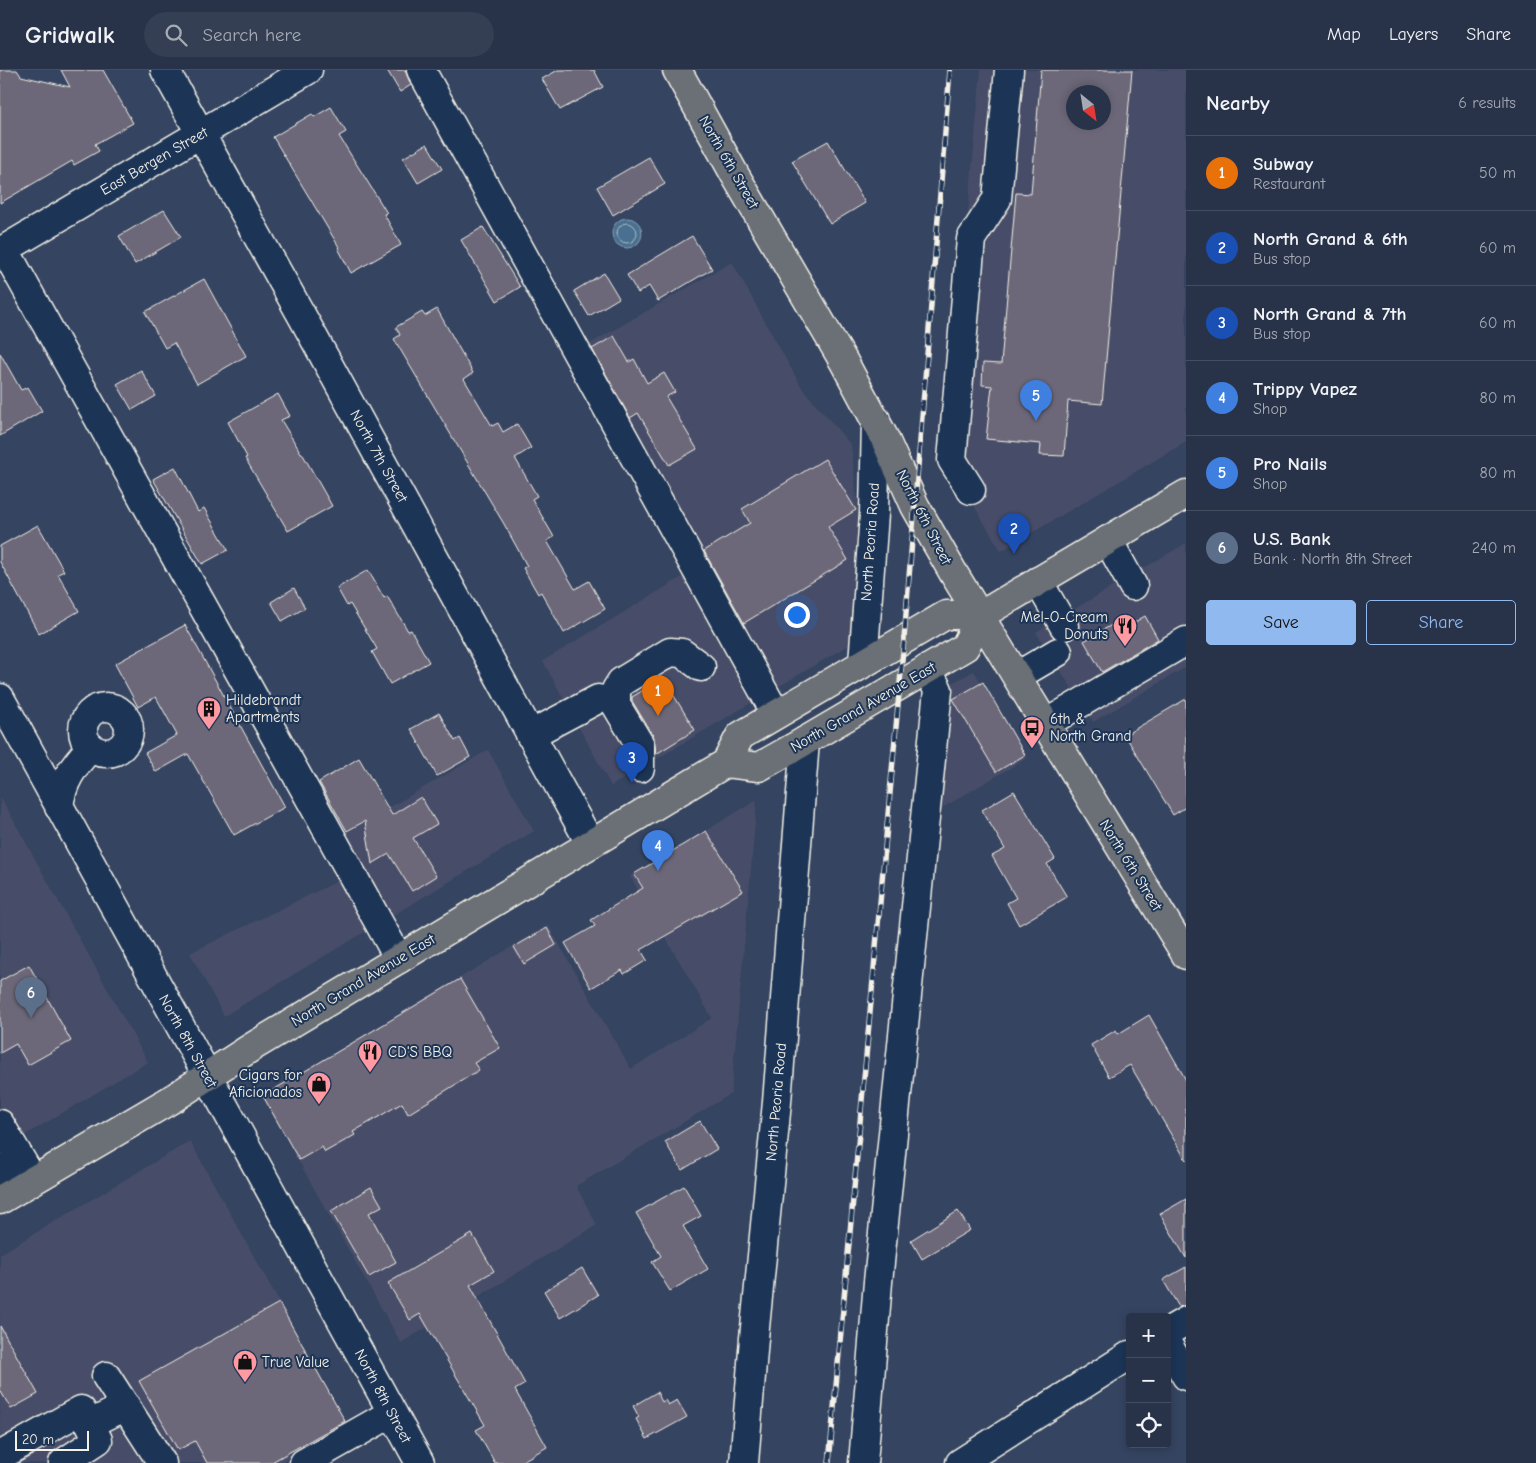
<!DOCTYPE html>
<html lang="en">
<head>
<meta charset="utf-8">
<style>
  :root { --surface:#283349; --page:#343f53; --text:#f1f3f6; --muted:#a5aab4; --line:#444e61; --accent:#90b9f0 }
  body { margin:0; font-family:"Comic Neue",sans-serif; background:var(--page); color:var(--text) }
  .controls { position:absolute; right:15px; bottom:15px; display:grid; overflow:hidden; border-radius:5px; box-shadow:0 2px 8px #0003 }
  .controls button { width:45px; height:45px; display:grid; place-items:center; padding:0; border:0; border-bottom:1px solid var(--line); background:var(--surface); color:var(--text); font:25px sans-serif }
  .compass { position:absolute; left:1066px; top:15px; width:45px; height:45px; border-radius:50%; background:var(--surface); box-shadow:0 2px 8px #0003; rotate:150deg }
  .scale { position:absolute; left:15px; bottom:12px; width:74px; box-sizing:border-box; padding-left:5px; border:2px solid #f4f1e8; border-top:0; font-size:14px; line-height:18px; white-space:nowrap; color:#f4f1e8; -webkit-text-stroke:4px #1d3557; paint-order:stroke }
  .you { position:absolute; left:796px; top:544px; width:18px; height:18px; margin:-12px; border:4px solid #fff; border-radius:50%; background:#1a73e8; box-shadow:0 0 0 8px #1a73e833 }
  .badge { display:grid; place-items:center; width:32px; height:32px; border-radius:50%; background:var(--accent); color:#fff; font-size:16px; font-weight:700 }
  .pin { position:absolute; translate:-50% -41px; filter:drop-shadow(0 1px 2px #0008) }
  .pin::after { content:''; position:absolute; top:26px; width:18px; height:15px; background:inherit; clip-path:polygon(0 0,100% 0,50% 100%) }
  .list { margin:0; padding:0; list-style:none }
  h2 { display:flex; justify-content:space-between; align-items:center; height:65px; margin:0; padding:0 20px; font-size:21px }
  h2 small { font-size:16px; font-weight:400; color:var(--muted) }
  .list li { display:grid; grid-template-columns:32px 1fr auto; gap:15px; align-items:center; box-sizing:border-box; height:75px; padding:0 20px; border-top:1px solid var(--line) }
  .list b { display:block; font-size:19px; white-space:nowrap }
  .list p { margin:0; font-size:16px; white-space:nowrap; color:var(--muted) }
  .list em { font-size:16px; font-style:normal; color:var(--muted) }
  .actions { display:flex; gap:10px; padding:15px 20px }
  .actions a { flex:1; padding:11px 0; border:1px solid var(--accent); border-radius:5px; text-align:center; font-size:18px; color:var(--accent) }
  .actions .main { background:var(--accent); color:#111 }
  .icon { flex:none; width:28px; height:28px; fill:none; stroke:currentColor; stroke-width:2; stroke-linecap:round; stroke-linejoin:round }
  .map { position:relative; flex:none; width:1186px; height:1393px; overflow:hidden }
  header { display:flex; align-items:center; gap:30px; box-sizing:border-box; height:70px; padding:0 25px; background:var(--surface); border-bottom:1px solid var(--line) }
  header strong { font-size:24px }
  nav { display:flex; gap:28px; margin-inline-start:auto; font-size:18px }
  .search { width:350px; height:45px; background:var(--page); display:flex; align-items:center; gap:12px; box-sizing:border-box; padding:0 18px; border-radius:28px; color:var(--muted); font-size:19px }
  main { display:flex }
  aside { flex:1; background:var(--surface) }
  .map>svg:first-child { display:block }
  .built { fill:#464e68; fill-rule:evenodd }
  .water { fill:#496f91; stroke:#8da3b4 }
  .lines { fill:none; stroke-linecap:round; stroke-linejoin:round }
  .shore { stroke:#b0bdc5; stroke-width:1 }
  .building { fill:#6c6779; stroke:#f4f1e8; fill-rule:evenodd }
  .minor-casing { stroke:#f4f1e8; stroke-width:31 }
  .major-casing { stroke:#f4f1e8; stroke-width:31 }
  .minor { stroke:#1d3557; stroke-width:28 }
  .major { stroke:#6b6f75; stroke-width:28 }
  .rail-casing { stroke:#f4f1e8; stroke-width:5.5 }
  .rail { stroke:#1d3557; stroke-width:4; stroke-dasharray:11; stroke-linecap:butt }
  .labels { text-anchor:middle; stroke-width:4; stroke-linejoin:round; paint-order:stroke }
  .street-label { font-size:15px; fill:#f4f1e8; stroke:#1d3557 }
  .poi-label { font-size:15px; fill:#f4f1e8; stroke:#1d3557; text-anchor:start }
</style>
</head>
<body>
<header>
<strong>Gridwalk</strong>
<div class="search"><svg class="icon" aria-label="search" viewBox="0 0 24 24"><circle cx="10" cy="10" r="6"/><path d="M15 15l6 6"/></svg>Search here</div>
<nav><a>Map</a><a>Layers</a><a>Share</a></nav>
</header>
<main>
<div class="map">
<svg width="1186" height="1393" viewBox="0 0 1186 1393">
  <rect width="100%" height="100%" fill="#354461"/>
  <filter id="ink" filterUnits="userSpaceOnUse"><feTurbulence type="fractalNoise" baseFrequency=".02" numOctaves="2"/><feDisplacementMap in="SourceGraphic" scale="10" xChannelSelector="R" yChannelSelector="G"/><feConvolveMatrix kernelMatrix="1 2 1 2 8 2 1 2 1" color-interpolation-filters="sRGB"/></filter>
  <g filter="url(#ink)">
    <!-- built -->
    <path class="built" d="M981,0H1186V372L1001,481L946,389ZM1074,22H1104V52H1074Z
      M732,192L802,318L851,375L858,440L849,575L611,716L543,591L692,501L572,284Z
      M1186,473V597L1093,652L1036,562Z
      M974,601L1027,688L932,744L945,617Z
      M488,680L534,761L224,946L190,883L346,807L327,774Z
      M0,726L148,992L0,1080Z
      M757,730L731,1024L576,1116L597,1155L401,1273L262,1026L548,855L631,999L712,948L630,806Z
      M190,1071L347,1354L280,1393H0V1184Z"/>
    <!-- water -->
    <path class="water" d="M612 163a15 15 0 1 1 30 0a15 15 0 1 1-30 0Z"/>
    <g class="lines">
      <!-- shore -->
      <path class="shore" d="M617 163a10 10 0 1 1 20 0a10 10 0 1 1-20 0Z"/>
    </g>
    <!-- building -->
    <path class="building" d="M0,0H17L21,6L70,17L61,0H103L133,53L95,74L99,81L74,95L72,91L0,133Z
      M387,0H405L411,15L400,22Z
      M558,0H594L603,17L560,40L542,9Z
      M1041,0H1132L1102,334L1068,331L1064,386L1040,385L1041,374L986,369L992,316L982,315L983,293L1001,294L1016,123L1031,124ZM1074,22H1104V52H1074Z
      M331,37L346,62L339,66L387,143L384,144L401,175L351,203L338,178L339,177L273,67L312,44L314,47Z
      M828,71L865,133L830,154L792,91Z
      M427,74L442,99L418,113L403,88Z
      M649,87L665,114L613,145L597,117Z
      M164,140L181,167L135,194L119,166Z
      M483,157L520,217L497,231L461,170Z
      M692,166L712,199L658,231L649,216L638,223L627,205Z
      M604,203L619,228L589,246L574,221Z
      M204,209L246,286L197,314L174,273L165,278L145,242Z
      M437,239L473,303L464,309L492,356L498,353L503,362L517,354L531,378L515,388L537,426L532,429L554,467L547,471L575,519L589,511L605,539L564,563L541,522L538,524L523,498L527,496L504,454L394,269L400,265L396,257L422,242L425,246Z
      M614,266L629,292L634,289L647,313L664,303L675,322L666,327L697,379L669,395L638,343L630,348L592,279Z
      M0,283L21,320L28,317L42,341L0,366Z
      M141,300L156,326L132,340L117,314Z
      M278,324L290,346L281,350L301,383H302L332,436L288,461L245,388L247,387L228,352Z
      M825,389L856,440L828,457L848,490L744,553L704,481L750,453L742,439Z
      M175,397L198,442L204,438L228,480L202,494L153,409Z
      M38,455L64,501L58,504L79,541L39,564L0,492V476Z
      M368,500L384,528L387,526L408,561L411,560L429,592L390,614L372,582L377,579L350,534L347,536L337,518Z
      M294,518L305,538L282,551L271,532Z
      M1145,546L1158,569L1102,602L1084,571L1115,553L1120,561Z
      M185,555L285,737L234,765L188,684L156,702L145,683L177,665L156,627L138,637L115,594Z
      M663,608L695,660L656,684L654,667L632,631V627Z
      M983,612L1025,685L996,702L953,629Z
      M1186,629V737L1173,745L1125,665Z
      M439,643L455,671L460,668L470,687L437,706L411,659Z
      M359,688L392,745L421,727L437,754L413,768L436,806L412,821L389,784L372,794L365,751L347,761L319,712Z
      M1014,721L1055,789L1047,794L1067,827L1019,855L1007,833L1016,828L992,786L1005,779L982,740Z
      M706,761L743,821L641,880L647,890L624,904L622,900L591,918L565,873L595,856L591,850L643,818L634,804Z
      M547,858L556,875L524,894L514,877Z
      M29,895L71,971L28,995L16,974L0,983V911Z
      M460,909L500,978L474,993L479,1000L408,1044L402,1033L353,1062L355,1065L325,1082L322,1077L299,1090L263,1026Z
      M1149,945L1186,1010V1090L1130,995L1109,1007L1091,975L1116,960L1118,964Z
      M700,1051L717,1079L682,1100L665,1072Z
      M684,1116L701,1146L683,1156L708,1199L670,1221L652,1192L661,1186L636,1143Z
      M371,1117L382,1136L369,1143L396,1192L369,1207L331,1141Z
      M1186,1129V1188L1160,1144Z
      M958,1141L970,1160L922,1189L911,1170Z
      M472,1164L494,1201L470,1215L525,1314L515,1320L547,1377L519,1393H495L476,1360L485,1355L455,1304L420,1244L410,1250L388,1213Z
      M1186,1197V1235L1179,1237L1163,1210Z
      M582,1198L598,1225L560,1248L544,1221Z
      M279,1233L345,1351L270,1393H207L195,1371L178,1380L139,1311Z
      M0,1256L38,1324L11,1339L0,1320Z
      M657,1322L662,1332L665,1330L668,1335L677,1330L687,1347L647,1369L636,1349L639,1347L633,1336Z"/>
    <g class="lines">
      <defs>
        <path id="minor" d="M165,0L302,246L590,773
          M421,0L776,644
          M5,180L399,889
          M0,182L308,0
          M971,420L952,390L971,169L997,129L1009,0
          M1108,470L1133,516
          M1038,511L1064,556
          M863,593L874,444L876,350
          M1017,606L1058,582
          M0,628L420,1393
          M83 660a23 23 0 1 1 46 0a23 23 0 1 1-46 0Z
          M1045,654L1186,571
          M530,665L598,629
          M640,698V675L616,635V620L621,612L670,582L682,583L701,597
          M59,737C62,711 73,697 91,677
          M0,1054L33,1110
          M0,1098L12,1122
          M1167,1262L1186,1251
          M1167,1273L1186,1306
          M106,1306L162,1393
          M0,1386L81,1340L90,1354
          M63,1393L98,1370L90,1354L126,1336
          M304,1393L392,1343
          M744,1393L754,1268L777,1032L805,671
          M863,1393L878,1212L938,620L927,599
          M960,1393L1130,1285"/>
        <path id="major" d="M677,0L735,105L844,292L884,367L915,436L954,504L1186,885
          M726,693L759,697L805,671L965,577L981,545
          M0,1130L172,1029L252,977L726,693L740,666L946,545H981L1186,424"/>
      </defs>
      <!-- minor casing -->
      <use href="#minor" class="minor-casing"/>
      <!-- major casing -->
      <use href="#major" class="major-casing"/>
      <!-- minor -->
      <use href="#minor" class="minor"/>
      <!-- major -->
      <use href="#major" class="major"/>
      <defs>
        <path id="rail" d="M829,1393L904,569L950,0"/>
      </defs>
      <!-- rail casing -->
      <use href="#rail" class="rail-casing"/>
      <!-- rail -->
      <use href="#rail" class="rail"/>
    </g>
  </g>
  <!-- icons -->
  <defs>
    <symbol id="restaurant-pin" viewBox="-11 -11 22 30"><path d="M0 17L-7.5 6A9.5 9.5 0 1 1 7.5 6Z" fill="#ff9aa2" stroke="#1d3557"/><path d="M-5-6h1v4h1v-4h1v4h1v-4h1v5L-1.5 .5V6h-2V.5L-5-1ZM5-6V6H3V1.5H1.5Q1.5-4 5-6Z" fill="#111"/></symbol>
    <symbol id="building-pin" viewBox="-11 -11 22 30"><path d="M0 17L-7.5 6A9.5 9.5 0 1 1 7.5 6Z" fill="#ff9aa2" stroke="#1d3557"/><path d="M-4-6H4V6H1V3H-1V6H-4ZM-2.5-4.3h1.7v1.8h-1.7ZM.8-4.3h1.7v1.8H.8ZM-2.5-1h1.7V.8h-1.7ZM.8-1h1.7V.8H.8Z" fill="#111"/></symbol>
    <symbol id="bus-pin" viewBox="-11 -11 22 30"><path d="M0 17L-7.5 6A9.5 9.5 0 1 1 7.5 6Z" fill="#ff9aa2" stroke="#1d3557"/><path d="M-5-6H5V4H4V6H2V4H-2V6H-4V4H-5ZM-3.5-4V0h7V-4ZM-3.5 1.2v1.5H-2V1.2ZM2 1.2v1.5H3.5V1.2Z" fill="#111"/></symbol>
    <symbol id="shop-pin" viewBox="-11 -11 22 30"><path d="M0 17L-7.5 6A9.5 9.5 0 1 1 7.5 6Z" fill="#ff9aa2" stroke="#1d3557"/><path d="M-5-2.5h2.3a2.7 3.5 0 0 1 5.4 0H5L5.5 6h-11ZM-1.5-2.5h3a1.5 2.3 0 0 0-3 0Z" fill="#111"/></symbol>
  </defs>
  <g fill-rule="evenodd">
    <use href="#restaurant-pin" x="1111" y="542" width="28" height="38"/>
    <use href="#building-pin" x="195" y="625" width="28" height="38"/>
    <use href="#bus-pin" x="1018" y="644" width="28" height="38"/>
    <use href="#restaurant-pin" x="356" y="968" width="28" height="38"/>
    <use href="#shop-pin" x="305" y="1000" width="28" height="38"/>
    <use href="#shop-pin" x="231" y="1278" width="28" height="38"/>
  </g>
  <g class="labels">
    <!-- street labels -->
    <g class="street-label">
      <text transform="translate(154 91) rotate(-30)" y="5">East Bergen Street</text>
      <text transform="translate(729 92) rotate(60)" y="5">North 6th Street</text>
      <text transform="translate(379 386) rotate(61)" y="5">North 7th Street</text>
      <text transform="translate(924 447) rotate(63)" y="5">North 6th Street</text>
      <text transform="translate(870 472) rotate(-86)" y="5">North Peoria Road</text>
      <text transform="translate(863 637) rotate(-30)" y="5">North Grand Avenue East</text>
      <text transform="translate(1131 795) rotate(58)" y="5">North 6th Street</text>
      <text transform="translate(363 910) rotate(-31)" y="5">North Grand Avenue East</text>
      <text transform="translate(188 971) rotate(61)" y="5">North 8th Street</text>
      <text transform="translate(776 1032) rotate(-85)" y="5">North Peoria Road</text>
      <text transform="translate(383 1326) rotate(62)" y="5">North 8th Street</text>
    </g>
    <!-- poi labels -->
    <g class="poi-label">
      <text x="1108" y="552" text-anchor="end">Mel-O-Cream<tspan x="1108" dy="17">Donuts</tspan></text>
      <text x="226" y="635">Hildebrandt<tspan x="226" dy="17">Apartments</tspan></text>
      <text x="1050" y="654">6th &amp;<tspan x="1050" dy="17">North Grand</tspan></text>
      <text x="388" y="987">CD'S BBQ</text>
      <text x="302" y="1010" text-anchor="end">Cigars for<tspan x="302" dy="17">Aficionados</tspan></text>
      <text x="262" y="1297">True Value</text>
    </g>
  </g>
</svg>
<div class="controls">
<button>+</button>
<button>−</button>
<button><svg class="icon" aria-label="locate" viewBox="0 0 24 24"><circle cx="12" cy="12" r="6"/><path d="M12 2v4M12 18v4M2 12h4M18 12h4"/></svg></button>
</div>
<svg class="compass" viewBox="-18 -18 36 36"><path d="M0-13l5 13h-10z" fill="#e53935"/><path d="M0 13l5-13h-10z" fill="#a5aab4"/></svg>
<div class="scale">20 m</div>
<div class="you"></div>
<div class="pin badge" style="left:658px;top:646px;background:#e8710a">1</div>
<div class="pin badge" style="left:1014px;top:484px;background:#1a4fb4">2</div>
<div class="pin badge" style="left:632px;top:713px;background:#1a4fb4">3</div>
<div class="pin badge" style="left:658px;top:801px;background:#3f7fe0">4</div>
<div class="pin badge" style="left:1036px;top:351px;background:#3f7fe0">5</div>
<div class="pin badge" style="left:31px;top:948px;background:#5c6f8a">6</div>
</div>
<aside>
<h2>Nearby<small>6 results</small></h2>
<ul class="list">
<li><span class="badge" style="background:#e8710a">1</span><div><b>Subway</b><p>Restaurant</p></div><em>50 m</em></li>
<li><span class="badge" style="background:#1a4fb4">2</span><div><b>North Grand &amp; 6th</b><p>Bus stop</p></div><em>60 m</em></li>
<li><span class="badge" style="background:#1a4fb4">3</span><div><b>North Grand &amp; 7th</b><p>Bus stop</p></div><em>60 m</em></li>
<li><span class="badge" style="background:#3f7fe0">4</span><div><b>Trippy Vapez</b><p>Shop</p></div><em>80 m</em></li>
<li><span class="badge" style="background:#3f7fe0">5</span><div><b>Pro Nails</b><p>Shop</p></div><em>80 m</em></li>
<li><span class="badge" style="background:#5c6f8a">6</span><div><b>U.S. Bank</b><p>Bank · North 8th Street</p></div><em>240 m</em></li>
</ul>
<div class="actions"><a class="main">Save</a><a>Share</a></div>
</aside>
</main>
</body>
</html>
